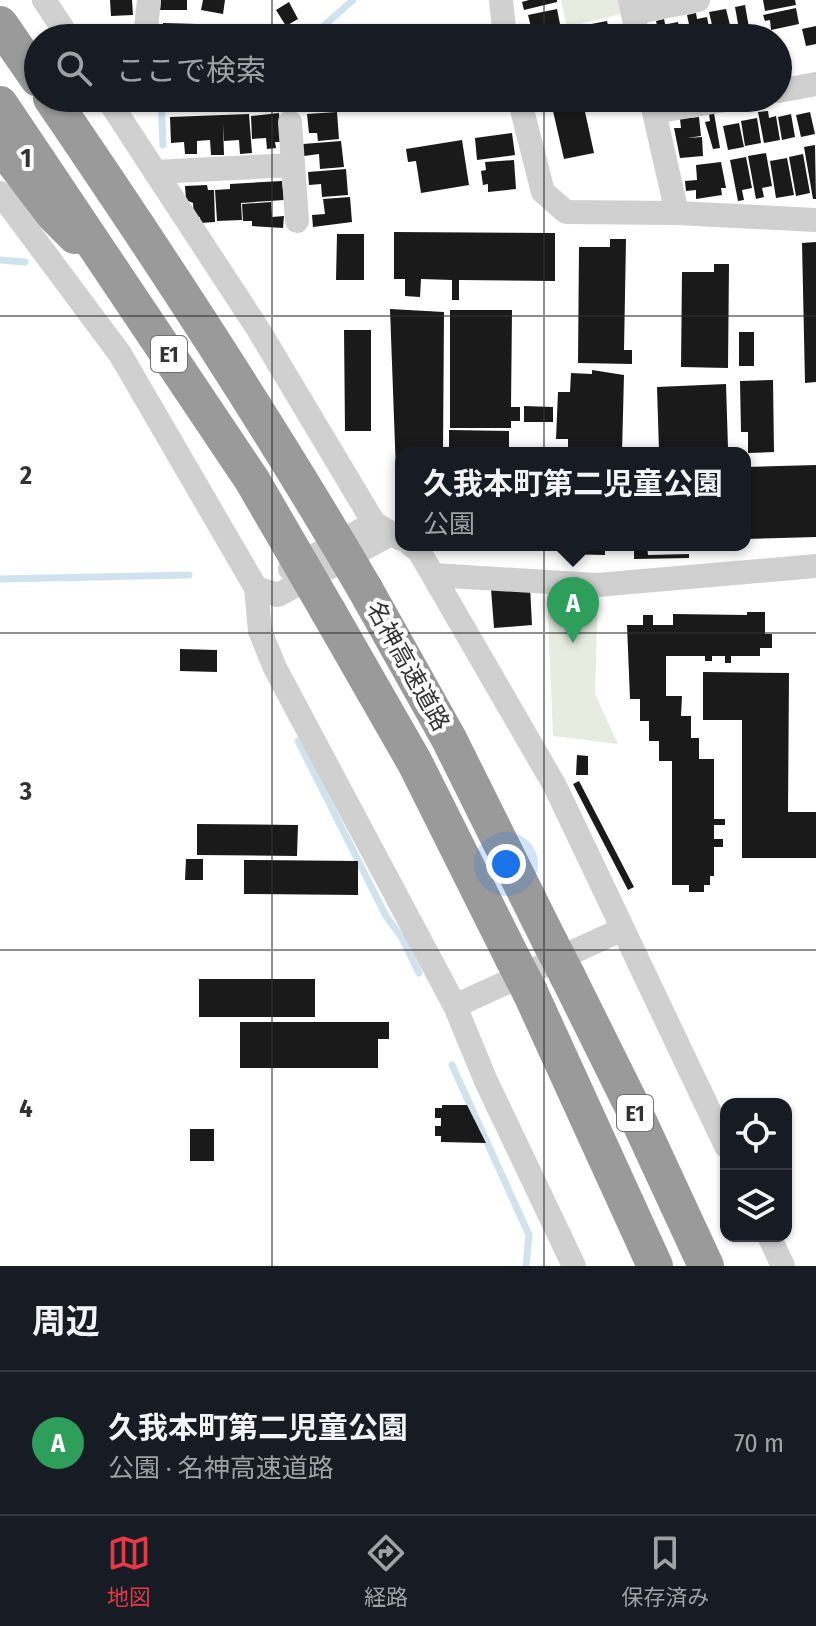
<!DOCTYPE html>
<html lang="ja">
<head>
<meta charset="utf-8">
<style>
  :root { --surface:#171b24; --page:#20242c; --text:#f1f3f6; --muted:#9ea1a6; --line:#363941; --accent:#e63946 }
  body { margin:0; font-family:"Fira Sans Condensed","Noto Sans JP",sans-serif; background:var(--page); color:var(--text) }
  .controls { position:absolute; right:24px; bottom:24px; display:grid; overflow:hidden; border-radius:16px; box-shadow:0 2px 6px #0004 }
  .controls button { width:72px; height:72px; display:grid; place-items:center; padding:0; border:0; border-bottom:2px solid var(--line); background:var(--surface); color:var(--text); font:40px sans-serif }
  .you { position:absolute; left:506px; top:864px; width:28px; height:28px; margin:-20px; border:6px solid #fff; border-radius:50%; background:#1a73e8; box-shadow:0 0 0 12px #1a73e833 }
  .badge { display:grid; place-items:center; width:52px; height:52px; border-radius:50%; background:var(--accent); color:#fff; font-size:26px; font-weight:700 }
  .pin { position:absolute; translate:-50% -66px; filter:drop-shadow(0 2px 4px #0008) }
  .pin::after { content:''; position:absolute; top:42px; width:28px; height:24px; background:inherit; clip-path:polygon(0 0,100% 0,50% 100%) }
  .popup { position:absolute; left:395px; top:447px; width:356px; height:104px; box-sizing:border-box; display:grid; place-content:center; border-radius:16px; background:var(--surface); filter:drop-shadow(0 2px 6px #0005); font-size:26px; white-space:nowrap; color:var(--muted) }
  .popup b { font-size:30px; color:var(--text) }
  .popup::after { content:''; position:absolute; left:50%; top:100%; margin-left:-16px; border:16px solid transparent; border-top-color:var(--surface) }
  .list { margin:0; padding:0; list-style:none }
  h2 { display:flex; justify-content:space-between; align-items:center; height:104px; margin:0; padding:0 32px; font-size:34px }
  h2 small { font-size:26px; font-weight:400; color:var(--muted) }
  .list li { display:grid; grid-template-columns:52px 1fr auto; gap:24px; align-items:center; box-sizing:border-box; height:144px; padding:0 32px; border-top:2px solid var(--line) }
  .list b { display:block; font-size:30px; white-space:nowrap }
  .list p { margin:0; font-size:26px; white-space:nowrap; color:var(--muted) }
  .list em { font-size:26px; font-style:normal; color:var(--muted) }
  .icon { flex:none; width:44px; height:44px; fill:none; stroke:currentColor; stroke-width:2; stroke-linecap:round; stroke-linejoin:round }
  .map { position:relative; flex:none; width:816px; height:1266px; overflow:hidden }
  .search { position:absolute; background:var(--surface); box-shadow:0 2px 6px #0004; left:24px; right:24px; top:24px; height:88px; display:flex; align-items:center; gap:20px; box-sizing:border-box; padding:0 28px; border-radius:44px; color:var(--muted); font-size:30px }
  .sheet { height:248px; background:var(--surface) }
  nav { display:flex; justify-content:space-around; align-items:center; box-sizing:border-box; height:112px; border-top:2px solid var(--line); background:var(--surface); font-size:22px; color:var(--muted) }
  nav a { display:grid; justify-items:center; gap:4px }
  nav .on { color:var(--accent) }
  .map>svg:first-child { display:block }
  .green { fill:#e6ecdf }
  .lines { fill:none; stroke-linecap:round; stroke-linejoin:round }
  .stream { stroke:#cfe2ee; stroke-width:7 }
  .building { fill:#1a1a1a }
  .minor { stroke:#d0d0d0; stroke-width:24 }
  .highway { stroke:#9a9a9a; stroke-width:36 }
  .highway-bridge { stroke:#9a9a9a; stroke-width:36 }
  .grid { fill:none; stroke:#333; stroke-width:2; stroke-opacity:0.55 }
  .labels { text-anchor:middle; stroke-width:8; stroke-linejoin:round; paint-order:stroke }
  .shield { fill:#fff; stroke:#707070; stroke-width:2 }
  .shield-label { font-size:22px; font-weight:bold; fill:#333 }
  .street-label { font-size:24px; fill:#333; stroke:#fff }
  .grid-label { font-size:26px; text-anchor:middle; font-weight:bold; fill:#333; stroke:#fff; stroke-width:8; stroke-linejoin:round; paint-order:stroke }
</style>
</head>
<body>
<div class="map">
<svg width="816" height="1266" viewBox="0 0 816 1266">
  <rect width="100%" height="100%" fill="#fff"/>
  <!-- green -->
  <path class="green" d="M561,0H618L621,14L567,27Z
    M547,591L598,592L595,694L618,744L553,736Z"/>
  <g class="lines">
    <!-- stream -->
    <path class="stream" d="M310,38L353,0
      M161,98L163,145
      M0,260L25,262
      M0,579L189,575
      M298,741L386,916L402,938L419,973
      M452,1065L529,1235L526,1266"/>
  </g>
  <!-- building -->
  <path class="building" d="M110,0H132L133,15L111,16Z
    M161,0H187V10H160Z
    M203,0H225L223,14L201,10Z
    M529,0H557V2L524,10L522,2Z
    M763,0H795L796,5L765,11Z
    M289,2L298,19L286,26L276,10Z
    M745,5L750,33L740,35L735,7Z
    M796,8L799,24L771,30L770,20L765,21L763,15Z
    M557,9L561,29L567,28L569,38H537L536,34L528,36L526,28L531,27L528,15Z
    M726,9L732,33L725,34V38H715L709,12Z
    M696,13L697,19L707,17L711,38H692L687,15Z
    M664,19L668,38H652L650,31L658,29L656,21Z
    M607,21L611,38H579L576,27Z
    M678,22L679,27L687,25L689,38H671L668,24Z
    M163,23L197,24V31L163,30Z
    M816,26V44L806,46L802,29Z
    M172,98H242V110L172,111Z
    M249,98H324L325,108L249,109Z
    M550,98H582L594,153L564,159Z
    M768,111L769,118L776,116L780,140L764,143L758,112Z
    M337,112L339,139L318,141L317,133H309L307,114Z
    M810,112L815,134L801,137L796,115Z
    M279,113L281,142H275L276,148L267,149L266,138L252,139L251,116Z
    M714,113L720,148L713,149L705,122L710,121L709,114Z
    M249,114L252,153L240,154L239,140L224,141L223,124L224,155H211L210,140L197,141V131V154H185L184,142L171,143L170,117Z
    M791,114L795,137L782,140L778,117Z
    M699,117L701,136L687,138L702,137L703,156L680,158L674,128H681L680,119Z
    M757,118L761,143L745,146L741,121Z
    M739,123L744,147L728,150L723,126Z
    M512,133L515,155L477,160L475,138Z
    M462,140L469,185L421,193L416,161L408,162L406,149Z
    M341,141L344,167L320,169L319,154L304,156L303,144Z
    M815,145L816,199H813L804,147Z
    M766,153L772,186L762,188L764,197L756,199L748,156Z
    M803,154L810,193L796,196L789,157Z
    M746,157L752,188L742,190L744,200L738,201L730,160Z
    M787,158L794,195L776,198L770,161Z
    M514,160L516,189L488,192V184L483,185L481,171L486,170L485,162Z
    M721,162L726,188H721L722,195L696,199V190L686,191L685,181L697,180L696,165Z
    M346,169L348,195L322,197L321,184L309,185L308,172Z
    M282,181L284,200L241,203L242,220L217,221L215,190L230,189V184Z
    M207,185L208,190H214L215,222L200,223V217H194L193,203L186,200L185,186Z
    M350,197L352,222L313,227L312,215L325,214L323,199Z
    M271,202L272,217L284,216L283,228L252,226V221H243L242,204Z
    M394,232L555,233V281L459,280V300H452V280L421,279L420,297L405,296V279H394Z
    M337,234H364V280H336Z
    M610,239H626L624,350H632V364L578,363L579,247H610Z
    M816,242V382L805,383L802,243Z
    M714,264H729L728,368L681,367L682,272H714Z
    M390,309L444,312L443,453H401V500H397Z
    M450,310H512L511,407H520V421H511V428H450Z
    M344,330H371V431H345Z
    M739,332H754V366H739Z
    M592,370L624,375L622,453H568V439H556L558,392H570L571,373L592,374Z
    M773,380L774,452L748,453V432H741L740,381Z
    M726,384L728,448L659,451L657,387Z
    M524,406L553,407V422H524Z
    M449,430L509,431V453H449Z
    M816,465V537L745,539V467Z
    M565,545H605V555L564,554Z
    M647,546L648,555L689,554V558L634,559V547Z
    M530,586L532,625L494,628L491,589Z
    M747,612H765V634H772V648H760V656H731V663H725V656H712V661H705V656H666V696H682L681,716H691V738H699V759H714V819H725V825H714V839H723V847H714V876H710V885H704V892H689V885H672V761H659V741H649V721H640V699H630L627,625H643V615H653V625H673V614L747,615Z
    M180,649L217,650V672L180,671Z
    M703,672L789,673L788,812H816V858H742V720H703Z
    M577,755L588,756V775H576Z
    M579,781L634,887L628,890L573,784Z
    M197,824L298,825L297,856L197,855Z
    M186,859H203V880H185Z
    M244,860L358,861V895L244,894Z
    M199,979H315V1017H199Z
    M240,1022H389V1039H378V1068H240Z
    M442,1105H467L486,1143L441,1142V1136H435V1126H441V1118H435V1108H442Z
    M190,1129H214V1161H190Z"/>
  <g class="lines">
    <!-- minor -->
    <path class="minor" d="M44,0L69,38
      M501,0L505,38
      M630,0L638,38
      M633,13L698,0
      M145,38L149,0
      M778,91L816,84
      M107,98L258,329L374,523L401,539
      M519,98L543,192L566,212L677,213L816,220
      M651,100L654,112L737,98
      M654,112L677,213
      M290,122L297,221
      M155,172L293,165
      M0,193L120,354L256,588L260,631L275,668L455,1006L486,1081L574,1266
      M411,545L419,551L555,786L726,1146
      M290,569L374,523
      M433,575L597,585L816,566
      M256,588L278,595L393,533
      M455,1006L623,929
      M769,1236L783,1266"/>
    <!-- highway -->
    <path class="highway" d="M0,24L38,79
      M0,144L53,214L75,236
      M365,589L449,739L550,942
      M328,611L415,763L513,959
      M567,975L631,1104L706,1266
      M530,992L655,1266"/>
    <!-- highway-bridge -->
    <path class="highway-bridge" d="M51,98C161,259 267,421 365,589
      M0,104L252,480L328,611
      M550,942L567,975
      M513,959L530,992"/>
  </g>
  <!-- grid -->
  <path class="grid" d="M272,0V38M544,0V38M272,98V1266M544,98V1266M0,316H816M0,633H816M0,950H816"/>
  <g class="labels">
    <!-- shield labels -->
    <g class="shield">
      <rect x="151" y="336" width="36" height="36" rx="6"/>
      <rect x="617" y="1095" width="36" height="36" rx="6"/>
    </g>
    <g class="shield-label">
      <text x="169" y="362">E1</text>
      <text x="635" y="1121">E1</text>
    </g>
    <!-- street labels -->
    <g class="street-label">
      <text transform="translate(408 666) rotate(61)" y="8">名神高速道路</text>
    </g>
  </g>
  <g class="grid-label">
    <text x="26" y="167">1</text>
    <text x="26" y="484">2</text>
    <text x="26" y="800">3</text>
    <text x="26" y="1117">4</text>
  </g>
</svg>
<div class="controls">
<button><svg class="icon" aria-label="locate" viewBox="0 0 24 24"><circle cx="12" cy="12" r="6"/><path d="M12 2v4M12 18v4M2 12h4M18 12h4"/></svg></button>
<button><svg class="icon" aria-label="layers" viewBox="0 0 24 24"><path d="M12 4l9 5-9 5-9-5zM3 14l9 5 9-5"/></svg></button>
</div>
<div class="you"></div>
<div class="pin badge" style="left:573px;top:643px;background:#2e9e5b">A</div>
<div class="popup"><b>久我本町第二児童公園</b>公園</div>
<div class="search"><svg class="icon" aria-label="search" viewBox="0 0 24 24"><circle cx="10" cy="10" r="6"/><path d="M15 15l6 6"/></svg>ここで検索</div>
</div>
<section class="sheet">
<h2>周辺<small></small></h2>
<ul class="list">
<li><span class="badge" style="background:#2e9e5b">A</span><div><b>久我本町第二児童公園</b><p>公園 · 名神高速道路</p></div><em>70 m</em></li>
</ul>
</section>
<nav>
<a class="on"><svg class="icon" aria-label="map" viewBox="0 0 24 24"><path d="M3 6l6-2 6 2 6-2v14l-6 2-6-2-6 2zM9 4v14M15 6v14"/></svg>地図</a>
<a><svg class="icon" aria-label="directions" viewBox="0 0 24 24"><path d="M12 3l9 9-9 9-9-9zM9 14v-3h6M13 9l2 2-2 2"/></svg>経路</a>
<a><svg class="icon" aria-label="saved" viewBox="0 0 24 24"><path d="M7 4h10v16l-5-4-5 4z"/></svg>保存済み</a>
</nav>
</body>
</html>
